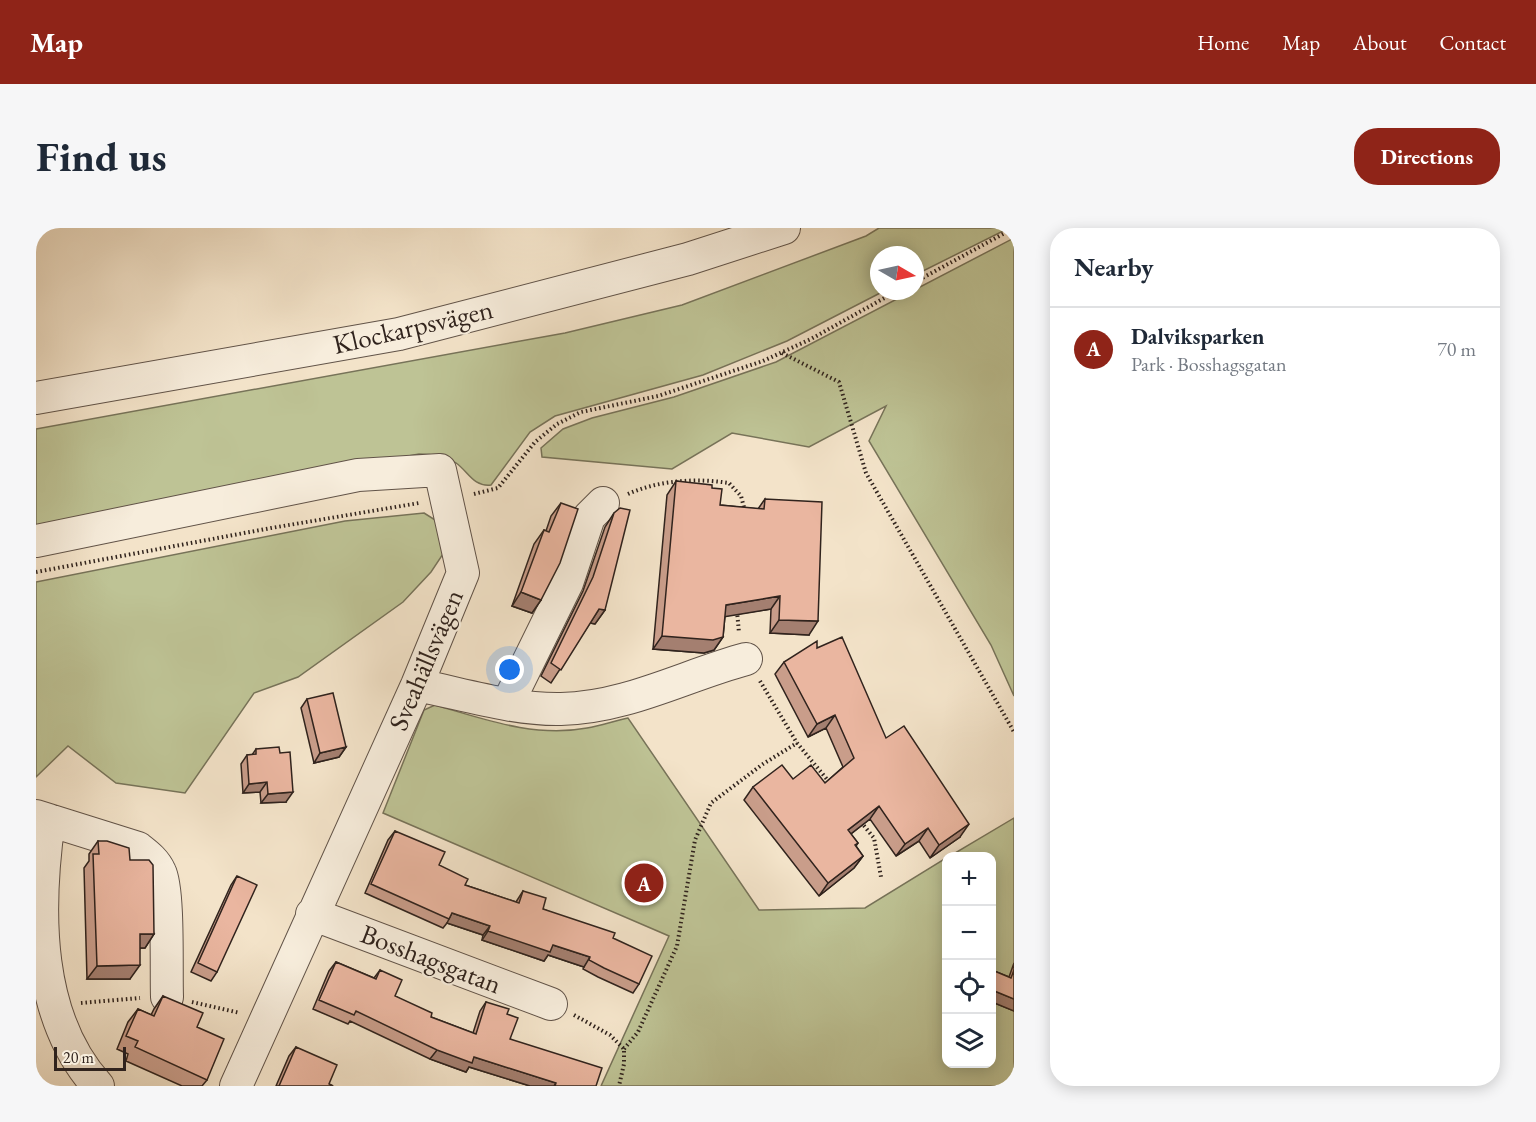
<!DOCTYPE html>
<html lang="en">
<head>
<meta charset="utf-8">
<style>
  :root { --surface:#fff; --page:#f6f6f7; --text:#1f2937; --muted:#747a83; --line:#e0e1e3; --accent:#8f2418 }
  body { margin:0; font-family:"EB Garamond",serif; background:var(--page); color:var(--text) }
  .controls { position:absolute; right:18px; bottom:18px; display:grid; overflow:hidden; border-radius:12px; box-shadow:0 3px 15px #0003 }
  .controls button { width:54px; height:54px; display:grid; place-items:center; padding:0; border:0; border-bottom:2px solid var(--line); background:var(--surface); color:var(--text); font:30px sans-serif }
  .compass { position:absolute; left:834px; top:18px; width:54px; height:54px; border-radius:50%; background:var(--surface); box-shadow:0 3px 15px #0003; rotate:99deg }
  .scale { position:absolute; left:18px; bottom:15px; width:72px; box-sizing:border-box; padding-left:6px; border:3px solid #30231d; border-top:0; font-size:16px; line-height:21px; white-space:nowrap; color:#30231d; -webkit-text-stroke:4px #f7eddc; paint-order:stroke }
  .you { position:absolute; left:474px; top:442px; width:21px; height:21px; margin:-15px; border:4px solid #fff; border-radius:50%; background:#1a73e8; box-shadow:0 0 0 9px #1a73e833 }
  .badge { display:grid; place-items:center; width:39px; height:39px; border-radius:50%; background:var(--accent); color:#fff; font-size:20px; font-weight:700 }
  .pin { position:absolute; translate:-50% -50%; border:3px solid #fff; box-shadow:0 2px 6px #0006 }
  .list { margin:0; padding:0; list-style:none }
  h2 { display:flex; justify-content:space-between; align-items:center; height:78px; margin:0; padding:0 24px; font-size:26px }
  h2 small { font-size:20px; font-weight:400; color:var(--muted) }
  .list li { display:grid; grid-template-columns:39px 1fr auto; gap:18px; align-items:center; box-sizing:border-box; height:84px; padding:0 24px; border-top:2px solid var(--line) }
  .list b { display:block; font-size:22px; white-space:nowrap }
  .list p { margin:0; font-size:20px; white-space:nowrap; color:var(--muted) }
  .list em { font-size:20px; font-style:normal; color:var(--muted) }
  .icon { flex:none; width:33px; height:33px; fill:none; stroke:currentColor; stroke-width:2; stroke-linecap:round; stroke-linejoin:round }
  .map { position:relative; flex:none; width:978px; height:858px; overflow:hidden; border-radius:24px }
  header { display:flex; align-items:center; gap:36px; box-sizing:border-box; height:84px; padding:0 30px; background:var(--accent); color:#fff }
  header strong { font-size:28px }
  nav { display:flex; gap:33px; margin-inline-start:auto; font-size:21px }
  .intro { display:flex; align-items:center; justify-content:space-between; box-sizing:border-box; height:144px; padding:0 36px }
  h1 { margin:0; font-size:42px }
  .button { padding:15px 27px; border-radius:24px; background:var(--accent); color:#fff; font-size:21px; font-weight:700 }
  main { display:flex; gap:36px; padding:0 36px }
  aside { flex:1; background:var(--surface); border-radius:24px; box-shadow:0 3px 15px #0003 }
  .map>svg:first-child { display:block }
  .green { fill:#bec395; stroke:#777359; stroke-width:1.5 }
  .lines { fill:none; stroke-linecap:round; stroke-linejoin:round }
  .minor-casing { stroke:#615348; stroke-width:34 }
  .path { stroke:#30231d; stroke-width:4; stroke-dasharray:1.5 3; stroke-linecap:butt }
  .minor { stroke:#f7eddc; stroke-width:32 }
  .wall { fill:#c99d8a; stroke:#30231d; stroke-width:1.5 }
  .shaded-wall { fill:#a47f70; stroke:#30231d; stroke-width:1.5 }
  .building { fill:#eab6a0; stroke:#30231d; stroke-width:1.5 }
  .labels { text-anchor:middle; stroke-width:4.5; stroke-linejoin:round; paint-order:stroke }
  .street-label { font-size:27px; fill:#30231d; stroke:#f7eddc }
</style>
</head>
<body>
<header>
<strong>Map</strong>
<nav><a>Home</a><a>Map</a><a>About</a><a>Contact</a></nav>
</header>
<div class="intro"><h1>Find us</h1><a class="button">Directions</a></div>
<main>
<div class="map">
<svg width="978" height="858" viewBox="0 0 978 858">
  <rect width="100%" height="100%" fill="#f3e3c9"/>
  <filter id="stains"><feTurbulence type="fractalNoise" baseFrequency=".00333" numOctaves="4"/><feColorMatrix values="0 0 0 0 .2 0 0 0 0 .09 0 0 0 0 .02 0 0 0 .5 -.17"/></filter>
  <radialGradient id="worn" r=".72"><stop offset=".6" stop-color="#630" stop-opacity="0"/><stop offset="1" stop-color="#630" stop-opacity=".3"/></radialGradient>
  <!-- green -->
  <path class="green" d="M843,0H973L879,47V27H843V63H848L751,113L667,147L519,188L494,204L455,257C437,259 432,243 420,235C408,228 396,226 383,226L0,297V201L529,105L646,77L830,8Z
    M978,10V468L955,417L833,213L850,178L773,219L696,205L636,241L506,229L505,220L527,201L556,190L638,169L740,134Z
    M388,285L404,295L413,317L395,344L367,374L262,449L218,465L149,565L80,555L32,518L0,549V354L309,293Z
    M399,477C448,491 498,510 551,500C564,498 578,493 592,490L723,682L829,680L910,630V836H956V628H914L978,590V858H565L633,708L347,585L388,482Z"/>
  <g class="lines">
    <defs>
      <path id="minor" d="M0,170L363,106L652,31L748,0
        M0,313L322,247L404,242L427,345L381,457L200,858
        M381,457C427,466 478,482 525,481C590,480 650,447 710,431
        M472,475L531,355L553,289L567,275
        M0,588L102,620C111,627 119,633 124,644C133,662 130,743 131,769
        M13,592C0,684 0,790 62,858
        M276,686L515,776"/>
    </defs>
    <!-- minor casing -->
    <use href="#minor" class="minor-casing"/>
    <!-- path -->
    <path class="path" d="M879,54L978,0
      M746,125L803,154L830,245L978,504
      M438,266L462,260L499,214L521,196L545,184L622,168L727,133L775,111L861,63
      M592,266C623,252 661,250 693,255L705,268L709,283
      M0,344L235,300L383,275
      M701,383L703,405
      M724,453L761,515L794,555
      M825,594L838,610L845,649
      M156,774L204,785
      M45,775L104,770
      M538,787L574,807L588,821V836L583,858
      M588,821L602,804L641,718L659,612L675,575L727,536L761,515"/>
    <!-- minor -->
    <use href="#minor" class="minor"/>
  </g>
  <!-- wall -->
  <path class="wall" d="M640,253L676,260L684,277L722,281L729,271L773,407L734,405L735,381L689,388L687,409L678,422L668,425L617,421L631,267Z
    M525,275L505,372L496,385L476,378L498,316L508,302L510,303L515,288Z
    M578,285L569,382L559,396L554,395L515,455L505,448L547,363L569,299Z
    M781,420L924,609L894,630L883,613L860,628L834,591L815,606L822,615L820,618L827,628L818,640L783,668L708,572L717,559L757,551L789,555L807,539L790,500L772,509L739,446L748,434Z
    M271,471L310,519L303,529L278,535L265,480Z
    M220,521L250,574L225,575L224,564L207,565L205,536L211,527H216Z
    M359,603L429,657L480,674L487,663L507,681L577,710L603,756L597,765L562,749L547,741L548,739L512,727L508,733L446,712L447,707L411,695L407,700L329,665L352,612Z
    M62,613L94,632L118,706L109,720H104L94,751H51L48,640L53,633V626Z
    M201,648L181,744L175,753L155,744L195,657Z
    M300,734L338,750L344,742L359,768L395,789L437,805L444,783L450,774L471,786L474,811L560,858H494L433,839L430,844L394,831L314,793L312,796L277,781L293,743Z
    M978,735V783L956,774V742L973,749Z
    M127,768L161,799L171,852L166,858H146L90,833L92,826L81,821L92,794L102,781L115,787L118,781Z
    M260,819L293,856L297,858H240L253,828Z"/>
  <!-- shaded-wall -->
  <path class="shaded-wall" d="M485,364L505,372L496,385L476,378Z
    M744,368L735,381L681,390L690,377Z
    M563,381L569,382L559,396L554,395Z
    M743,392L782,393L773,407L734,405Z
    M626,408L687,409L678,422L668,425L617,421Z
    M799,487L790,500L772,509L781,496Z
    M310,519L303,529L278,535L284,525Z
    M231,554L224,564L207,565L213,556Z
    M257,564L250,574L225,575L232,566Z
    M843,578L834,591L803,615L812,602Z
    M933,596L924,609L894,630L903,617Z
    M892,600L883,613L860,628L869,616Z
    M827,628L818,640L783,668L792,655Z
    M416,685L454,698L447,707L411,695Z
    M452,703L517,717L554,729L548,739L512,727L508,733L446,712Z
    M104,706H118L109,720H94Z
    M104,737L94,751H51L61,738Z
    M956,762L978,771V783L956,774Z
    M401,822L438,829L520,855L518,858H494L433,839L430,844L394,831Z"/>
  <!-- building -->
  <path class="building" d="M640,253L676,257V260L686,261L684,277L728,281L729,271L786,274L782,393L743,392L744,368L690,377L687,409L677,412L626,408Z
    M525,275L542,281L524,335L505,372L485,364L508,302L513,304Z
    M584,280L594,282L569,382L563,381L525,442L515,435L557,349L578,285Z
    M806,409L850,510L868,498L933,596L903,617L892,600L869,616L843,578L812,602L822,615L819,617L827,628L792,655L717,559L746,537L757,551L775,537L789,555L818,530L799,487L781,496L748,434L781,413V420Z
    M297,465L310,519L284,525L271,471Z
    M243,519L244,525L254,524L257,564L232,566L231,554L213,556L211,527L220,526V521Z
    M359,603L409,624L403,637L432,651L429,657L483,675L487,663L510,670L507,681L579,705L577,710L616,728L603,756L568,740L553,732L554,729L517,717L514,724L452,703L454,698L416,685L413,691L335,656Z
    M62,613H71L93,620L94,632H113L117,637L118,706H104V737L61,738L57,626H63Z
    M201,648L221,657L181,744L162,735Z
    M300,734L340,751L344,742L366,752L359,768L396,785L395,789L440,806L450,774L473,781L471,786L482,790L474,811L566,840L560,858H519L520,855L438,829L436,835L401,822L320,783L318,787L283,772Z
    M956,742L975,750L978,742V771L956,762Z
    M127,768L167,785L161,799L188,811L171,852L99,819L102,813L90,808L102,781L118,788Z
    M260,819L301,837L293,856L297,858H243Z"/>
  <g class="labels">
    <!-- street labels -->
    <g class="street-label">
      <text transform="translate(377 99) rotate(-13)" y="9">Klockarpsvägen</text>
      <text transform="translate(390 432) rotate(-67)" y="9">Sveahällsvägen</text>
      <text transform="translate(395 731) rotate(21)" y="9">Bosshagsgatan</text>
    </g>
  </g>
  <rect width="100%" height="100%" filter="url(#stains)"/>
  <rect width="100%" height="100%" fill="url(#worn)"/>
</svg>
<div class="controls">
<button>+</button>
<button>−</button>
<button><svg class="icon" aria-label="locate" viewBox="0 0 24 24"><circle cx="12" cy="12" r="6"/><path d="M12 2v4M12 18v4M2 12h4M18 12h4"/></svg></button>
<button><svg class="icon" aria-label="layers" viewBox="0 0 24 24"><path d="M12 4l9 5-9 5-9-5zM3 14l9 5 9-5"/></svg></button>
</div>
<svg class="compass" viewBox="-18 -18 36 36"><path d="M0-13l5 13h-10z" fill="#e53935"/><path d="M0 13l5-13h-10z" fill="#747a83"/></svg>
<div class="scale">20 m</div>
<div class="you"></div>
<div class="pin badge" style="left:608px;top:655px">A</div>
</div>
<aside>
<h2>Nearby<small></small></h2>
<ul class="list">
<li><span class="badge">A</span><div><b>Dalviksparken</b><p>Park · Bosshagsgatan</p></div><em>70 m</em></li>
</ul>
</aside>
</main>
</body>
</html>
